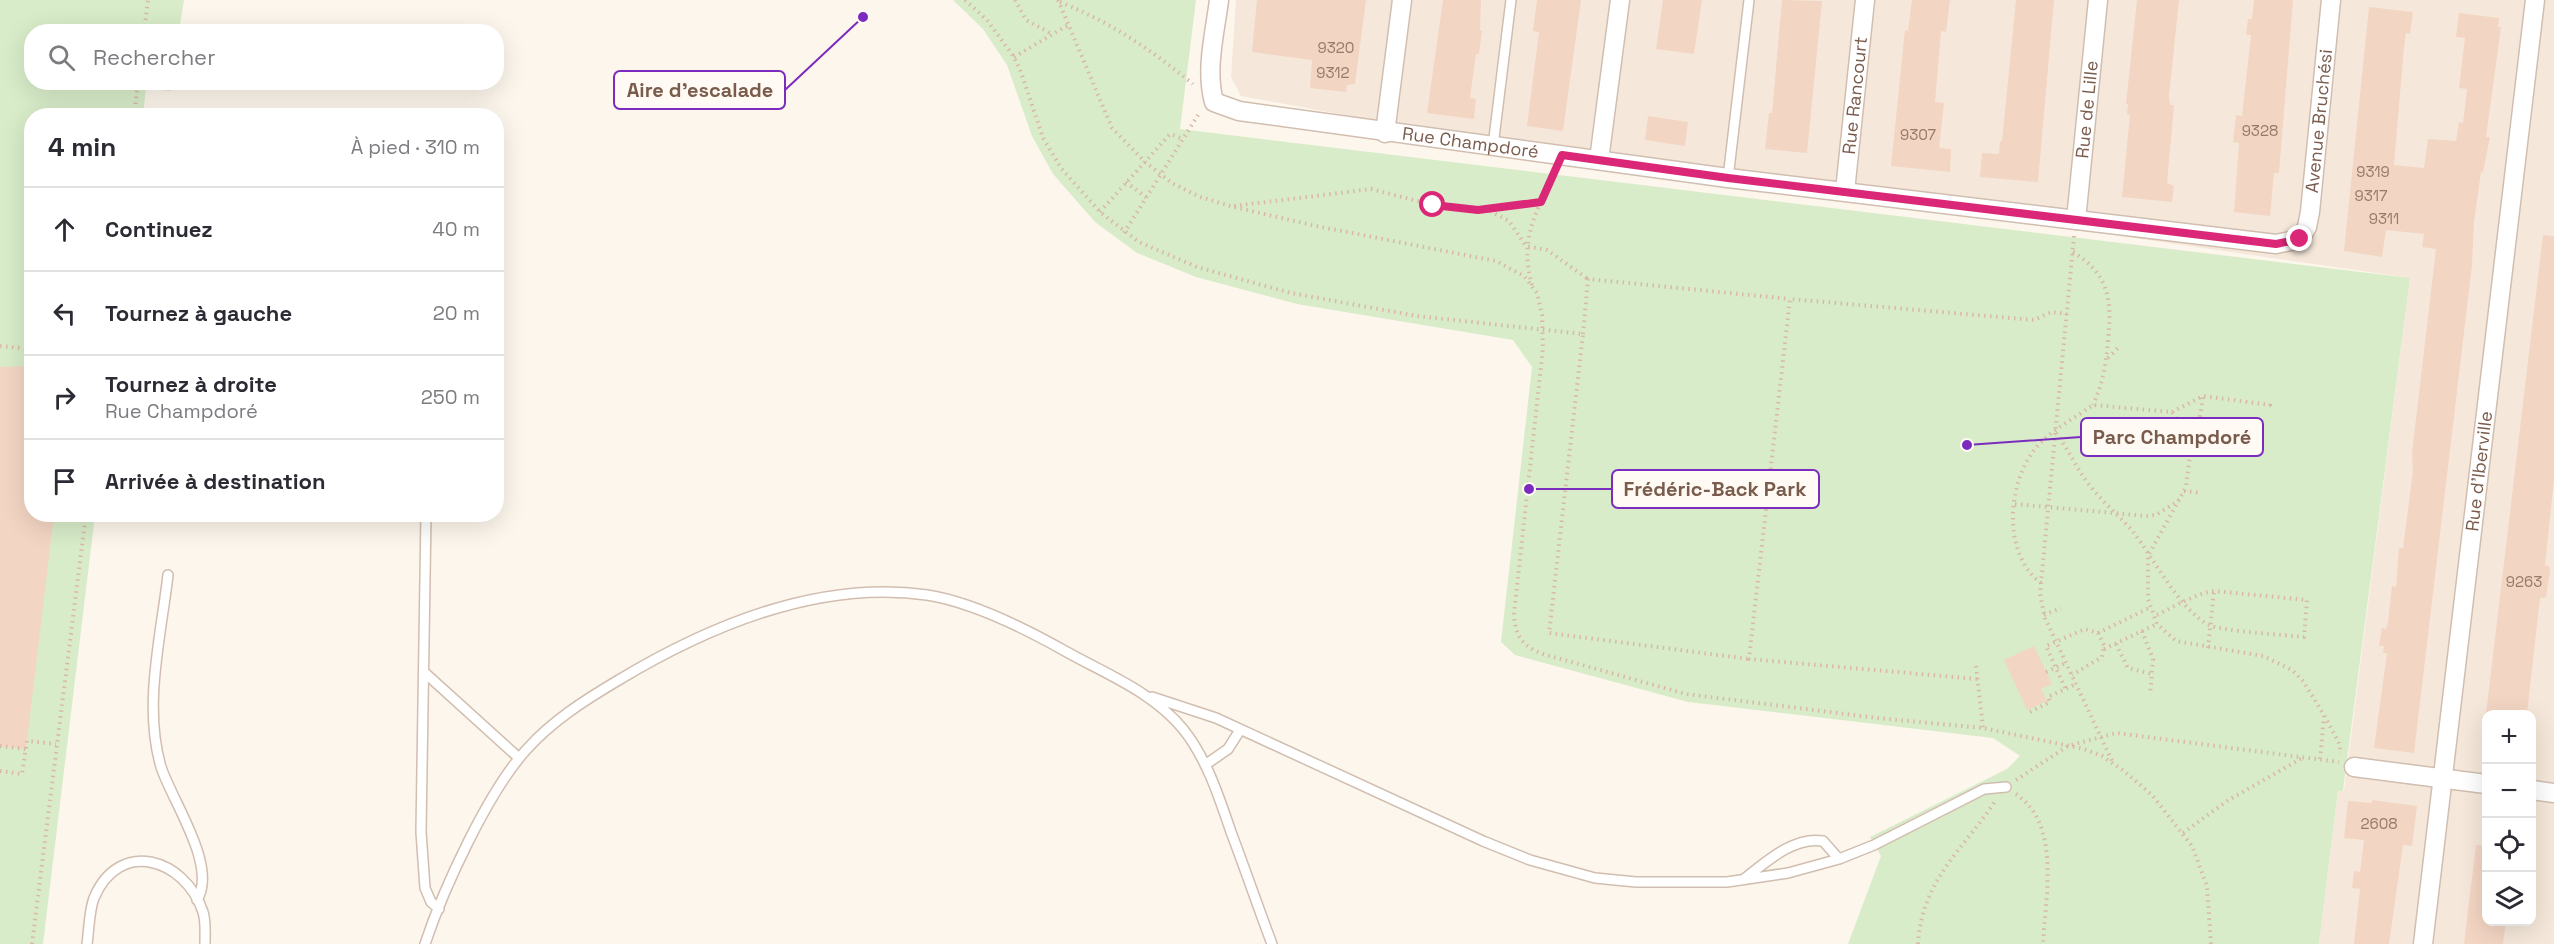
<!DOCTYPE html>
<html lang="fr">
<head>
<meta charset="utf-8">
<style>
  :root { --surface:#fff; --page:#f7f7f7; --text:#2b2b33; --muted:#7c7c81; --line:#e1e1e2 }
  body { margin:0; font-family:"Space Grotesk",sans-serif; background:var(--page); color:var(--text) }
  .controls { position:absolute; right:18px; bottom:18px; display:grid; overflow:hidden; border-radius:12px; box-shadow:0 6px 24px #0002 }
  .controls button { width:54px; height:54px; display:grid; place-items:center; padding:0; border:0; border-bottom:2px solid var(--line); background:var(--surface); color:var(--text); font:30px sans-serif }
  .stop { position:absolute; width:18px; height:18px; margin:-14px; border:4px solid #db2777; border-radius:50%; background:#fff }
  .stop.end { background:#db2777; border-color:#fff; box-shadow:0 2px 6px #0008 }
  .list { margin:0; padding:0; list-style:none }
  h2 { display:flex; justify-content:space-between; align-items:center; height:78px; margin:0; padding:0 24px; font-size:26px }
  h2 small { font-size:20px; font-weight:400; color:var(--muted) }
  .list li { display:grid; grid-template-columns:39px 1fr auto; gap:18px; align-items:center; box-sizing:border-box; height:84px; padding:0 24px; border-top:2px solid var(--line) }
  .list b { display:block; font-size:22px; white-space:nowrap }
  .list p { margin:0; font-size:20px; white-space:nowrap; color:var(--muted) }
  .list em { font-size:20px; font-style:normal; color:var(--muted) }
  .icon { flex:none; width:33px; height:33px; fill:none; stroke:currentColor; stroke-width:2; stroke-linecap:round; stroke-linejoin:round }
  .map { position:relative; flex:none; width:2554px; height:944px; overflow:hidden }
  .search { position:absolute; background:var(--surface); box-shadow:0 6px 24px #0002; left:24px; top:24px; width:480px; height:66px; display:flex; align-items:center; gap:15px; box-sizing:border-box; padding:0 21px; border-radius:24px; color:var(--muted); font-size:22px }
  .panel { position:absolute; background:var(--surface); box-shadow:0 6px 24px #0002; left:24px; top:108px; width:480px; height:414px; border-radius:24px }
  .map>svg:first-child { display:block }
  .residential { fill:#f5e8da; fill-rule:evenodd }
  .park { fill:#d8ecc9 }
  .building { fill:#f3d5c3 }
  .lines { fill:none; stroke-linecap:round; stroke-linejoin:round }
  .lane-casing { stroke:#d1beb0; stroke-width:12 }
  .street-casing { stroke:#d1beb0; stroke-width:21 }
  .path { stroke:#d9b8a5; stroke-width:4; stroke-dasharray:1.5 4.5; stroke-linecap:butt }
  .lane { stroke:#fff; stroke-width:9 }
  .street { stroke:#fff; stroke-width:18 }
  .route { stroke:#db2777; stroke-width:8 }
  .labels { text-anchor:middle; stroke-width:4.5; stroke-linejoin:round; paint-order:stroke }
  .number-label { font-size:15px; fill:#987a6a }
  .street-label { font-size:18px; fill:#7a5c4d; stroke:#fffaf3 }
  .leader { fill:none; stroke:#7b2cbf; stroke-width:2 }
  .callout-dot { fill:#7b2cbf; stroke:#fffaf3; stroke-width:2 }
  .callout { fill:#fffaf3; stroke:#7b2cbf; stroke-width:2 }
  .callout-label { font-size:20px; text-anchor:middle; font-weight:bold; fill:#7a5c4d }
</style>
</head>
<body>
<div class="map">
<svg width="2554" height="944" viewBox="0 0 2554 944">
  <rect width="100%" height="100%" fill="#fdf6ec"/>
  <!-- residential -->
  <path class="residential" d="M1236,0H2554V944H2319L2338,791H2344L2410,278L1562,155L1241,96L1231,77ZM2486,714H2532V922H2486Z"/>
  <!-- park -->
  <path class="park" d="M0,0H184L179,31L32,32V82L172,83L170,91L146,88L143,115L32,116V514L95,515L43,944H0Z
    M953,0H1196L1180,129L2410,278L2343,791H2338L2319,944H1848L1881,856L1870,837L2007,769L2020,756L1993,738L1688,702L1515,655L1501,642L1532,367L1513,340L1297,304L1196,277L1137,253L1095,222L1053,174L1032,136L1007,65L983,29Z"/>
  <!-- building -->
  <path class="building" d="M1257,0H1366L1355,84L1347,85L1346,92L1310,88L1312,60L1252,52Z
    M1443,0H1481L1480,30L1482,31L1479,54H1476L1470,98L1476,99L1474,119L1427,113Z
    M1537,0H1581L1563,131L1527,126L1539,32L1533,31Z
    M1663,0H1702L1694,54L1656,49Z
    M1782,0L1822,1L1807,153L1765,149L1769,113H1772Z
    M1912,0H1950L1946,32L1941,31L1935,102L1944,103L1939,148L1951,149L1950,172L1891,166L1905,30L1908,31Z
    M2016,0H2054L2038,182L1980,177L1982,153L1999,154L2000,141H2002Z
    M2137,0H2179L2169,96L2170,105H2174L2167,183L2174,186L2172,202L2122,197L2130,115L2127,114L2128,104H2126Z
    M2254,0H2293L2279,173H2274L2270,216L2234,212L2239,143L2233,142L2236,115L2242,116L2251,35H2246L2248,19H2252Z
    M2369,7L2413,12L2410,34L2406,33L2404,47L2394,165L2424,168L2428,139L2456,141L2459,122L2463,123L2467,89L2459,88L2465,38L2456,37L2459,13L2499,18L2498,27H2501L2486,137H2490L2483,172H2481L2474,222L2472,265L2414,753L2374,748L2387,653H2383L2384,646H2379L2382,628L2386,629L2388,622L2392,586L2396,587L2399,548H2403L2413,471L2412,453L2436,249L2422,247L2424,234L2386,230L2382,257L2344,251Z
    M1648,116L1688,122L1685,146L1645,140Z
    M2543,235L2554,236V479L2545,566H2549L2550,571L2546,597L2540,598L2527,714H2486Z
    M32,366V514H54L26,749L0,746V367Z
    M2034,646L2052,684L2041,689L2047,701L2027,710L2004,660Z
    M2372,800L2417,806L2412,846L2403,845L2389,944H2354L2360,889L2352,888L2354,871L2360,872L2364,840L2344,838L2348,801L2372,803Z
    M2476,845L2487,846V921H2506L2503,944H2464Z"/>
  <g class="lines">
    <defs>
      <path id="lane" d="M1493,146L1511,0
        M1728,178L1749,0
        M426,514L421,832L425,888L431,902L439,909
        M168,575C161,636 143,706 161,767C172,801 218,866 197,900
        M424,672L519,758
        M1152,697L1216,718L1483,841L1530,860L1595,878L1636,882H1727L1788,873L1839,859L1874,845L1984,789L2006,787
        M1205,765L1228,749L1240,730
        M1744,879C1766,862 1794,836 1823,841L1839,859
        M87,944C89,930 89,911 94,898C119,838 185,858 203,912C206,921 205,934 205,944
        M425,944C443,890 488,791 527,749C552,721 585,700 617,681C708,626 818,579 927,595C972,602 1026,629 1065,651C1106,674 1153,692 1183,729C1207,759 1219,797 1231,832C1245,869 1258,907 1272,944"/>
      <g id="street">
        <path id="s1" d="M1219,0C1215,33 1205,69 1214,102L1239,111L1728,178L2276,244L2300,239L2307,227L2310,212L2331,0"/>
        <path d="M1385,133L1402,0"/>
        <path d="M1599,160L1620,0"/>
        <path id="s2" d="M1845,191L1865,0"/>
        <path id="s3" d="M2076,220L2098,0"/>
        <path d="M2354,767L2486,784"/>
        <path d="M2532,790L2554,793"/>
        <path id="s4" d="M2423,944L2535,0"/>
      </g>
    </defs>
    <!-- lane casing -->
    <use href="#lane" class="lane-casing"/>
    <!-- street casing -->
    <use href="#street" class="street-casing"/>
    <!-- path -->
    <path class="path" d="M965,0L987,20L1014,57L1021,72L1043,138L1061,168L1100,212L1139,242L1197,267L1291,293L1417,316L1583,334L1549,633L1749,659
      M1015,0L1026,20L1052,34
      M1058,0L1112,128L1145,162L1172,183L1200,197L1230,206L1316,226L1496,261L1524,276L1537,293L1542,315L1543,348L1514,614C1515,636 1522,646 1543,654L1686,694L1877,718L1983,728L2084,749L2102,756L2124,771L2152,795L2192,846L2207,886L2211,944
      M1060,2C1112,23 1150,49 1193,84
      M144,32L148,0
      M1014,57L1070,24
      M134,116L138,82
      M1126,182L1147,198
      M1234,206L1371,189L1433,205L1465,209L1478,210L1541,202
      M1490,211L1509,221L1526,246L1547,250L1588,279
      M1100,212L1170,134L1183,139
      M1124,233L1198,115
      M2074,236L2040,594L2045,618L2113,763
      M2073,252C2110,275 2112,301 2108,341C2106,365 2103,383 2093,405
      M1532,285C1519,239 1536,213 1554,173
      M1583,334L1588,279L1790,299
      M0,346L32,349
      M2108,358L2119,347
      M2172,412L2203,396L2270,405V400
      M2056,433C2069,450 2077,470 2091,487C2104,504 2121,517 2134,533C2154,559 2180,610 2209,625C2220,631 2286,635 2304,637L2307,600L2214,591C2194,594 2172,608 2153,617
      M2192,439L2198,429L2203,396
      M2184,491L2202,493
      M2015,504L2146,516L2156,515L2181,499
      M2041,583C2002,554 2007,484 2035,449C2049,431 2075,418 2093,405L2172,412L2192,439L2186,487L2148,556V599L2157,624L2176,641L2263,656L2292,670L2303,681L2324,715L2340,745V754
      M2044,615L2061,608
      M2142,631L2153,659L2150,695
      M2098,633L2149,608
      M2116,644L2128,668L2152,674
      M2208,648L2214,591
      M2104,649L2157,624
      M1976,666L1983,728
      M2046,672L2066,663
      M1977,679L1749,659L1790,299L2034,320L2051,312L2067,314
      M2065,688L2046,646L2085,629L2098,633L2104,645L2102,657L2072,675
      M2030,712L2050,702L2048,697L2076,684
      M0,746L26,749
      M2320,759L2324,716
      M0,771L22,774L27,741L56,744
      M2016,780L2068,746L2116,733L2339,762
      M2016,794C2062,826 2045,897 2043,944
      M2183,833L2227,801L2304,757
      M32,944L86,514
      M1918,944C1922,879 1963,850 1996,800"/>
    <!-- lane -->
    <use href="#lane" class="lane"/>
    <!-- street -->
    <use href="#street" class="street"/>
  </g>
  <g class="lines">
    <!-- route -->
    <path class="route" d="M1433,205L1478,210L1541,202L1562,155L1728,178L2276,244L2300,239"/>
  </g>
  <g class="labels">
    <!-- number labels -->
    <g class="number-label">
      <text x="1336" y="53">9320</text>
      <text x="1333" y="78">9312</text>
      <text x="2260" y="136">9328</text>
      <text x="1918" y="140">9307</text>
      <text x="2373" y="177">9319</text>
      <text x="2371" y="201">9317</text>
      <text x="2384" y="224">9311</text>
      <text x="2524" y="587">9263</text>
      <text x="2379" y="829">2608</text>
    </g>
    <!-- street labels -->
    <g class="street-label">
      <text dy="6" stroke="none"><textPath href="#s2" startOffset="96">Rue Rancourt</textPath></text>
      <text dy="6" stroke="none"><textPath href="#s3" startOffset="111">Rue de Lille</textPath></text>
      <text dy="6" stroke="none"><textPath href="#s1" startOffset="1320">Avenue Bruchési</textPath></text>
      <text dy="6" stroke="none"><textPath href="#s1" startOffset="363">Rue Champdoré</textPath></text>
      <text dy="6" stroke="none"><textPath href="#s4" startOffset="476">Rue d'Iberville</textPath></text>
    </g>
  </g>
  <!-- callouts -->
  <path class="leader" d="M863 17L785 90M1967 445L2081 437M1529 489L1612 489"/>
  <g class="callout-dot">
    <circle cx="863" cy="17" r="6"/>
    <circle cx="1967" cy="445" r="6"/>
    <circle cx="1529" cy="489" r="6"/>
  </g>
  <g class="callout">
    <rect x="614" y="71" width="171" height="38" rx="6"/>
    <rect x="2081" y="418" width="182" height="38" rx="6"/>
    <rect x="1612" y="470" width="207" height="38" rx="6"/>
  </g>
  <g class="callout-label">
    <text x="700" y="97">Aire d'escalade</text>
    <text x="2172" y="444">Parc Champdoré</text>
    <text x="1715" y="496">Frédéric-Back Park</text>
  </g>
</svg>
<div class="controls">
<button>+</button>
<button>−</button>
<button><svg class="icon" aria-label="locate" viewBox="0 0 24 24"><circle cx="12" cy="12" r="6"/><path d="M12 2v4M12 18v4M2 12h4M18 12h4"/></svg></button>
<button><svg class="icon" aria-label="layers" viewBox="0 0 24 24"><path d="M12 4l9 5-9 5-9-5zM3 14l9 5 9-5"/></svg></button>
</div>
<div class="stop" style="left:1433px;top:205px"></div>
<div class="stop end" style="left:2300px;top:239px"></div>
<div class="search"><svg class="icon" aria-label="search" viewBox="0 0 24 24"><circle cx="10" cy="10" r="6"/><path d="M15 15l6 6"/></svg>Rechercher</div>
<section class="panel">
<h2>4 min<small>À pied · 310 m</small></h2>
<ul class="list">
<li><svg class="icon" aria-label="ahead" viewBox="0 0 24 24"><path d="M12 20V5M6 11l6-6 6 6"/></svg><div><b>Continuez</b></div><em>40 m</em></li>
<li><svg class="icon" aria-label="left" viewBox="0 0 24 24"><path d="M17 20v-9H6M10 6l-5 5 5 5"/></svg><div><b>Tournez à gauche</b></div><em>20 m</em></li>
<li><svg class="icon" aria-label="right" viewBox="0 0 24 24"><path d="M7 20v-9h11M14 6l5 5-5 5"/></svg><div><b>Tournez à droite</b><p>Rue Champdoré</p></div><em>250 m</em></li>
<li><svg class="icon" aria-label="arrive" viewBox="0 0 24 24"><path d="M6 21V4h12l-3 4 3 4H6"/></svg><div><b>Arrivée à destination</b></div></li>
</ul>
</section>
</div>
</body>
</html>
